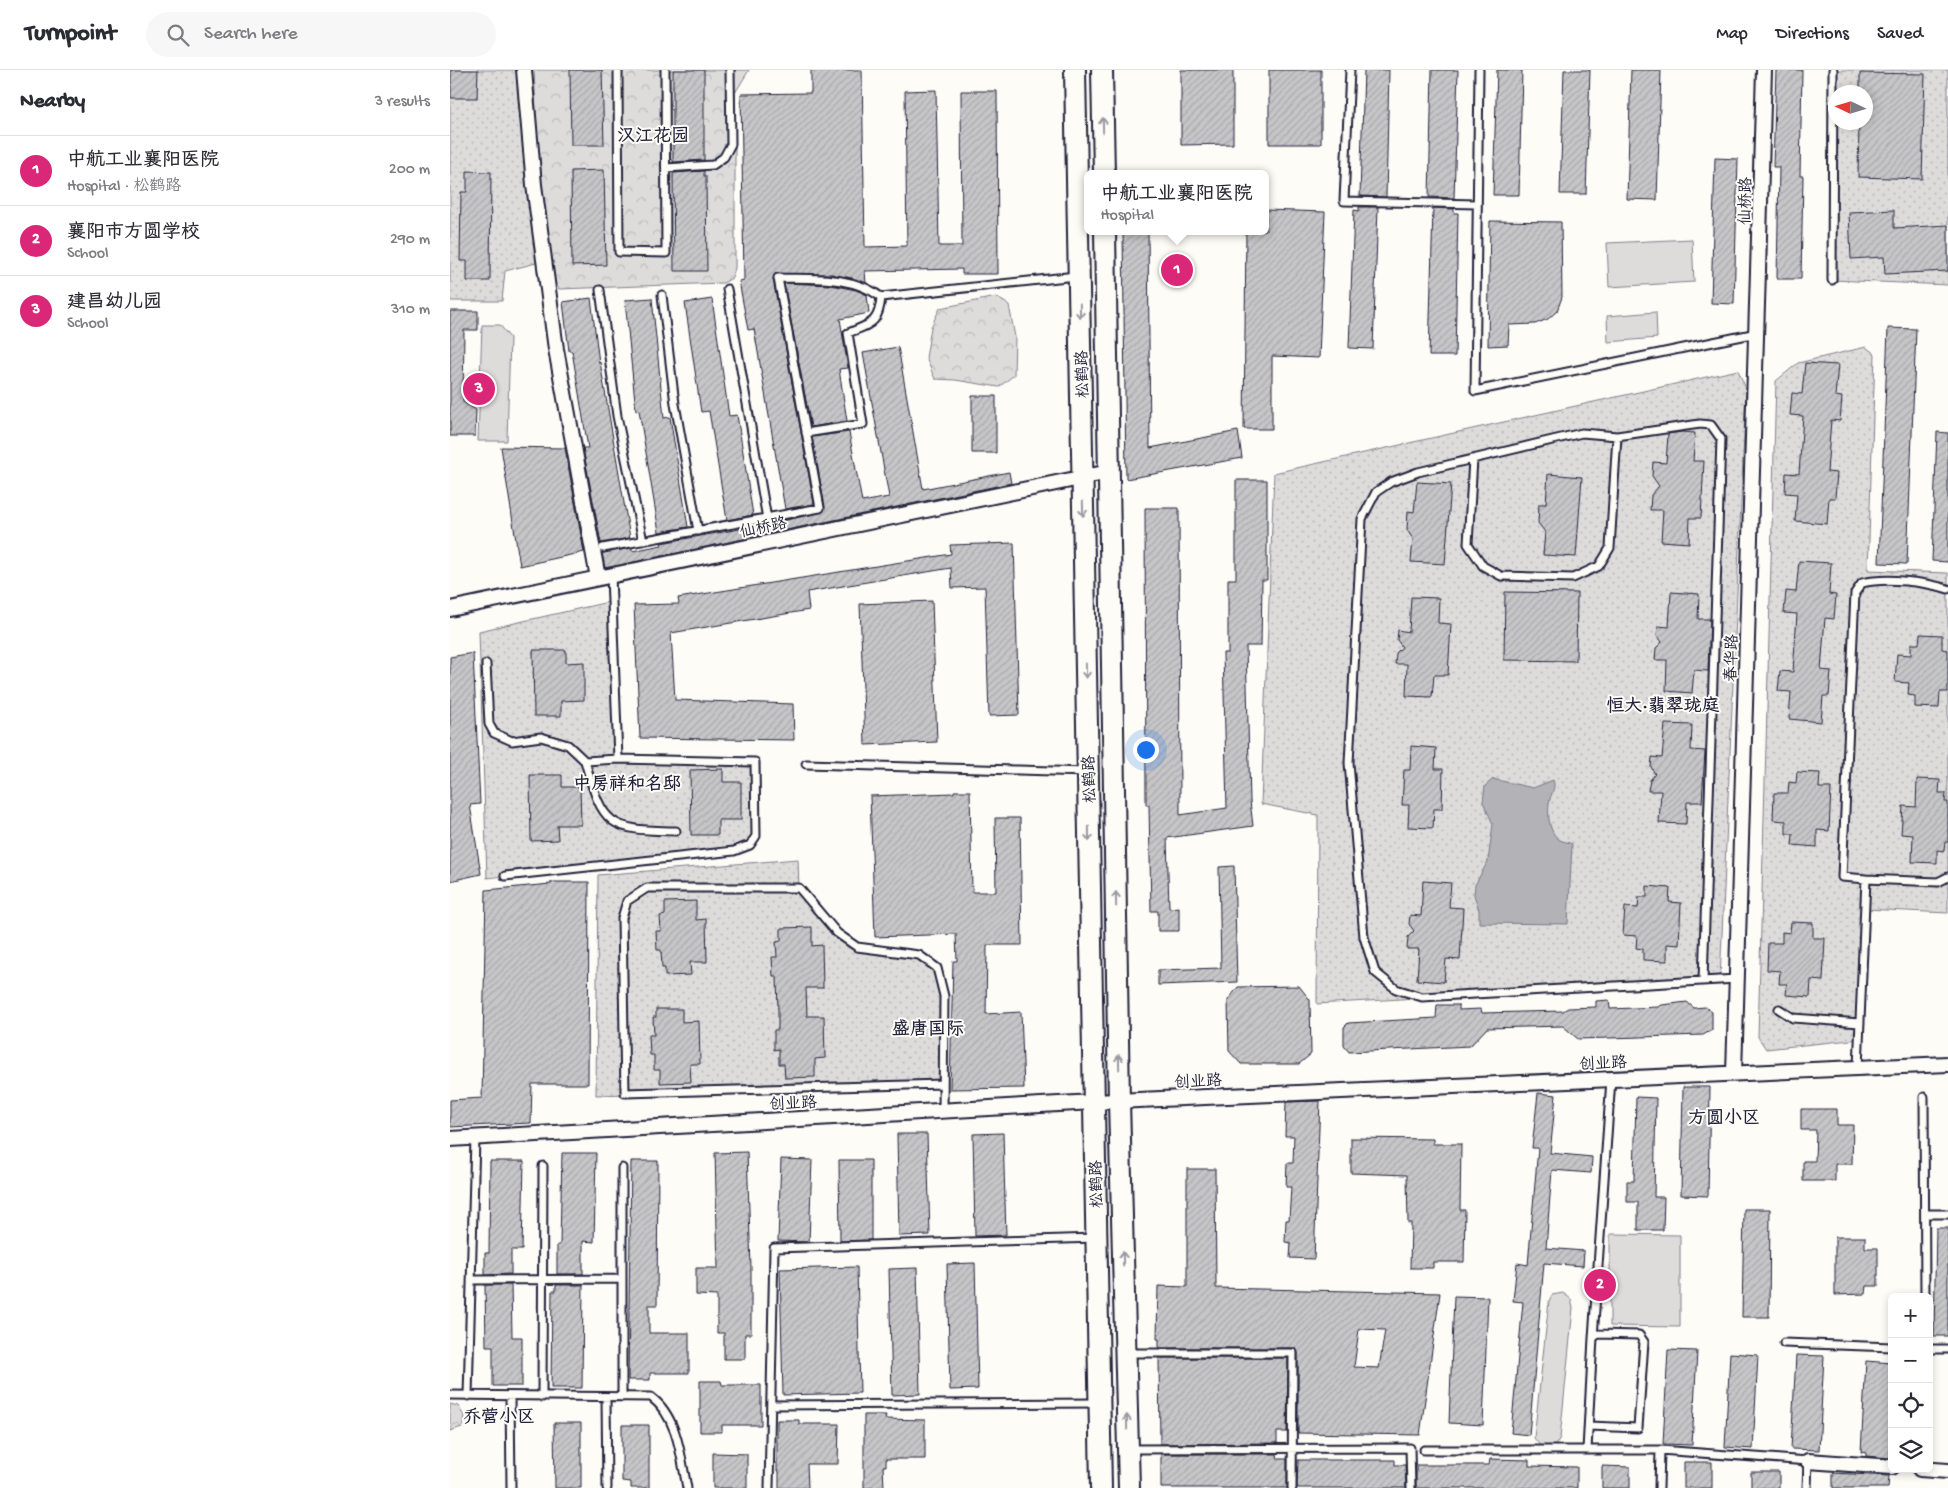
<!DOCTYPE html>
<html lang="en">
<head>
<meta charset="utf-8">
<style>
  :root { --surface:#fff; --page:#f7f7f7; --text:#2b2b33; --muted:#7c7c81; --line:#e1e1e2; --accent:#db2777 }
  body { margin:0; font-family:"Gochi Hand","LXGW WenKai TC",sans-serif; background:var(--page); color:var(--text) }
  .controls { position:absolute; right:15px; bottom:15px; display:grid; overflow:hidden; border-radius:8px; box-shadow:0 2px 8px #0003 }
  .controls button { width:45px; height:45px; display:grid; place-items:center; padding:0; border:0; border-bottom:1px solid var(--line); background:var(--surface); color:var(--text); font:25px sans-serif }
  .compass { position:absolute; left:1378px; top:15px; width:45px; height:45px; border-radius:50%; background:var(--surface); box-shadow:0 2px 8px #0003; rotate:274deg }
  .you { position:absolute; left:695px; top:679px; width:18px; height:18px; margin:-12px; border:4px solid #fff; border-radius:50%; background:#1a73e8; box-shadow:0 0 0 8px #1a73e833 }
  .badge { display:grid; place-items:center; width:32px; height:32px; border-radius:50%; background:var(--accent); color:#fff; font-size:16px; font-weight:700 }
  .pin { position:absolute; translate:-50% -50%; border:2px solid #fff; box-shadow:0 1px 5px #0006 }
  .popup { position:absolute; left:634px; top:100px; width:185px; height:65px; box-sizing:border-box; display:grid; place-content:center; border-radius:8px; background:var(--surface); filter:drop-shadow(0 1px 4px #0005); font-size:16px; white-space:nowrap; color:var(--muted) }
  .popup b { font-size:19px; color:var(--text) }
  .popup::after { content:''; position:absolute; left:50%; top:100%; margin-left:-10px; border:10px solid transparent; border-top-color:var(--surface) }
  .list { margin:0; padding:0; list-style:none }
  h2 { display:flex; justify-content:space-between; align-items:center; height:65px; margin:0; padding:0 20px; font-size:21px }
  h2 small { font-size:16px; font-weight:400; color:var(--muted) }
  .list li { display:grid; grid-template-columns:32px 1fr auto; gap:15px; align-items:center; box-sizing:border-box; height:70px; padding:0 20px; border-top:1px solid var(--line) }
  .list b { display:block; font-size:19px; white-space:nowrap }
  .list p { margin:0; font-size:16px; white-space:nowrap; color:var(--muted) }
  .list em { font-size:16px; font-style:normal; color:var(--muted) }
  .icon { flex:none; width:28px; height:28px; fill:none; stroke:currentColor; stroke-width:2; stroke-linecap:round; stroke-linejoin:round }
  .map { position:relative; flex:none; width:1498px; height:1418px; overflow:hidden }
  header { display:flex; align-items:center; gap:30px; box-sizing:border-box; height:70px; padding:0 25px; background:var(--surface); border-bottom:1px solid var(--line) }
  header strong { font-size:24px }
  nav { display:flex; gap:28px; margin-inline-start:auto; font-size:18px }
  .search { width:350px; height:45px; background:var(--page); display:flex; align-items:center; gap:12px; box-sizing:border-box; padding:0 18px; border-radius:28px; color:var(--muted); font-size:19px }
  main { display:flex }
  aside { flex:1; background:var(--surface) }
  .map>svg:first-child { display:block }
  .grass { fill:url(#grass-dots); stroke:#807f8b; fill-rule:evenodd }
  .forest { fill:url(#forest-crowns); stroke:#807f8b }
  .garden { fill:#dddcdb; stroke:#807f8b }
  .water { fill:#b2b2b7; stroke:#787885 }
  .building { fill:url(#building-hatch); stroke:#22223b; fill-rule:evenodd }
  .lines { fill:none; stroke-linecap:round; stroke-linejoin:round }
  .lane-casing { stroke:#22223b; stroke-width:11 }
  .street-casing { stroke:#22223b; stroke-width:18 }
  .secondary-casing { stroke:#22223b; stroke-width:24 }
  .lane { stroke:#fdfcf7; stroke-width:7 }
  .street { stroke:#fdfcf7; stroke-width:14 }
  .secondary { stroke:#fdfcf7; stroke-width:20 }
  .oneway { stroke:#9a9aa2 }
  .labels { text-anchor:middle; stroke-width:4; stroke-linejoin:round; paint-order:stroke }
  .street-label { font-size:16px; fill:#22223b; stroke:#fdfcf7 }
  .neighbourhood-label { font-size:18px; font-weight:bold; fill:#22223b; stroke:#fdfcf7 }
</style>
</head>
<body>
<header>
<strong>Turnpoint</strong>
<div class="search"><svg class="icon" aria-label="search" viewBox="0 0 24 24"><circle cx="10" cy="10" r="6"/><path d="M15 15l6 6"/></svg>Search here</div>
<nav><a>Map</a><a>Directions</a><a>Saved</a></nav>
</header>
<main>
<aside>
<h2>Nearby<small>3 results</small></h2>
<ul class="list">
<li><span class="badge">1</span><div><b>中航工业襄阳医院</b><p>Hospital · 松鹤路</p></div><em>200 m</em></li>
<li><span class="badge">2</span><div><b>襄阳市方圆学校</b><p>School</p></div><em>290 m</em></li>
<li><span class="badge">3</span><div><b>建昌幼儿园</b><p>School</p></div><em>310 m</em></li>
</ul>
</aside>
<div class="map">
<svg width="1498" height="1418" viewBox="0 0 1498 1418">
  <defs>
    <pattern id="grass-dots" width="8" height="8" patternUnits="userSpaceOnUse" patternTransform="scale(1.25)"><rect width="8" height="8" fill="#dddcdb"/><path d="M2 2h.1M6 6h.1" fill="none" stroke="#bdbcbd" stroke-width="1.8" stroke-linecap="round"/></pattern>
    <pattern id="forest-crowns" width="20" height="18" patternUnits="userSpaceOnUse" patternTransform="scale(1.25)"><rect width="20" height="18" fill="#dddcdb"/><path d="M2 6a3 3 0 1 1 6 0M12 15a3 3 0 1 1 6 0" fill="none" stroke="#bdbcbd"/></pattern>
    <pattern id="building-hatch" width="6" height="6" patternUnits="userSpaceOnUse" patternTransform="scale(1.25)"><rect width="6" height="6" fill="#c6c6c8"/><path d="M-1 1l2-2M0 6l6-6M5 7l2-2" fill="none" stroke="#aaaaad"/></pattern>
  </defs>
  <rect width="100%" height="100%" fill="#fdfcf7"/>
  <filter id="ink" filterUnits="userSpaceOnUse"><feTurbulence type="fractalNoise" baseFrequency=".02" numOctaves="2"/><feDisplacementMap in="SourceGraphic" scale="10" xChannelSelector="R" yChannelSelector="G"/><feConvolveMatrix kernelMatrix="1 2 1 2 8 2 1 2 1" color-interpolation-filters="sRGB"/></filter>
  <g filter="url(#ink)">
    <!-- grass -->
    <path class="grass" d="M0,0H74L94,191L55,201L52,231H0Z
      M1383,0H1498V215L1382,210ZM1386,22H1416V52H1386Z
      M1416,277L1425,284L1418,500L1498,503V843L1415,839L1410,969L1316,979L1308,967L1326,311L1348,293Z
      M1288,300L1296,319L1270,910L867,934L868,745L811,734L824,403Z
      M163,531L168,689L305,692L306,766L300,775L284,781L37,808L29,561Z
      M348,789L349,818L387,863L407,877L469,885L487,898L494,926L493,1014L146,1025L148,805Z"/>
    <!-- forest -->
    <path class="forest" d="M84,0H299L285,23V198L282,208L273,213L109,219L100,205L89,103Z
      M546,227L559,235L565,267L564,305L549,317L505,310L485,309L476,288L481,257L490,238Z
      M0,1334L8,1336L14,1346L12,1357L0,1361Z"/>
    <!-- garden -->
    <path class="garden" d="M1242,169L1244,212L1159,217L1157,173Z
      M1206,242L1207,268L1158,272L1157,246Z
      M32,255H50L60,268L57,371H28Z
      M1160,1164L1230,1165V1257L1160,1256Z
      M1113,1223L1121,1229L1123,1238L1110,1368L1104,1377L1092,1378L1084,1368L1099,1231L1102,1225Z"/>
    <!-- water -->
    <path class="water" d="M1043,709L1083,718L1103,710C1106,717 1102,722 1100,729C1097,741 1098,763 1110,770C1114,772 1118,772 1122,774L1118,854L1029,853V840L1024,825L1025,815L1038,791L1043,754L1033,732L1035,716Z"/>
    <!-- building -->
    <path class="building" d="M1,0H28L27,28H1Z
      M120,0H152L154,75H121Z
      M223,0H254V90L223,92Z
      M361,0H412L415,177L457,176L455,21L486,20L489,176H512L511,21H547L548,204H512V199L415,201L416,213L382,204H325L323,209L364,434L335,439L304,259L298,260L289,211L294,210L291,24L361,23Z
      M731,0H783V74L731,75Z
      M819,0H871V74H819Z
      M914,0H939L936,127L910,126Z
      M982,0H1008L1004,128L979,127Z
      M1047,0H1072L1069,125H1043Z
      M1114,0H1140L1136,124H1110Z
      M1181,0H1211L1207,130L1177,129Z
      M1326,0H1352L1350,106H1353L1351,209H1327L1329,97H1323Z
      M1410,3L1475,4L1472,109L1408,107L1409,52H1416V22H1410Z
      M1265,88L1288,89L1284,234L1261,233Z
      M154,100L156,195L122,196L121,101Z
      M17,101L41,102L40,211H17V191H10L11,122H17Z
      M254,101V106H256L257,201H224L223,103Z
      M909,137H928L923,279L899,278L904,140L909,141Z
      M983,138L1004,139V143H1008L1005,286H979Z
      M816,140L875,142L869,288L822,286V359H794L796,161H816Z
      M1444,140V158L1498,155V201L1435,204L1434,187L1401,189L1399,142Z
      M1040,151L1111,152L1112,227L1107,241L1098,249L1085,254L1059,255L1058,275L1038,276Z
      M673,161H698L700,378L788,361L792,388L676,409Z
      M334,213L381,215L406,220L417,225L419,243L390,249L398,298L389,299L397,351L361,357Z
      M141,228L149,293L150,292L180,468L151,473L133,378H138L122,281H119L113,232Z
      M202,228L214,348L220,347L238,457L209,462L189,340L186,341L175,230Z
      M262,229L279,346L287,345L303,445L277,450L259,341L251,342L235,233Z
      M0,241H28V260H14L13,332L26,340L25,366H0Z
      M1438,258L1466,259L1457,494L1429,493Z
      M448,277L473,419L559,402L561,413L155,498L152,483L182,478V481L212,475L211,473L318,454L373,442L375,437L362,367L399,362L412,432L439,427L413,283Z
      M1355,293L1388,295L1385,326L1392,327L1390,351L1381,350L1377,402L1387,403L1385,428H1379L1377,454L1345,451L1347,424L1335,423L1336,403L1349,404L1353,346L1340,345L1342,323L1352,324Z
      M522,326H546V383H522Z
      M1232,362L1245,363L1243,391H1254L1251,448H1240L1239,473L1211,471L1213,440H1200L1201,425L1209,416L1202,406L1203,392L1216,393L1218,364Z
      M1487,362L1498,363V492L1482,491Z
      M51,377L115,378L134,482L70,496Z
      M1098,404L1132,407L1126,487L1093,485L1095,462L1088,453L1089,434H1096Z
      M786,410H817V510H812L811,576H796L800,731L803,756L717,768L719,838L729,837V861H708V841H701L699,735H696L695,438H729L730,745L777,738L773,583H778V509H786Z
      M967,412L1001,414L995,494L961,492L963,469L957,460L958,441L964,442Z
      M564,473L569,645L539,646L535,517L502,518L501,498L357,522L359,540L221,563L225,630L343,634L344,670L190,668L184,535L229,534L228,528L501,484L500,475Z
      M1349,491L1381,493L1379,524L1386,525L1384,549L1375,548L1371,600L1381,601L1379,626H1373L1371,652L1339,649L1341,622L1328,621L1330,601L1343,602L1347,544L1334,543L1336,521L1346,522Z
      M1055,522L1127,523L1126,591L1054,590Z
      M1221,522L1249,524L1248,549H1260L1258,601L1244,600L1242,623L1216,621L1217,590H1205L1206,578L1212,572L1207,565L1208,556L1219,557Z
      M961,527L989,528L988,553L1001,554L998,605H984L982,627L956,626L957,594H945L946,583L952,577L947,570L948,560L959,562Z
      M482,531L487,672L415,675L410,534Z
      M1470,564L1492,565V579L1498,580V622H1490L1489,638L1465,637V626L1458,625L1459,613L1445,612L1447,584L1461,585V574H1469Z
      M83,580H116V593L134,592V630L111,631V646H84Z
      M23,583L30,734L20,735L31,804L0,811V587Z
      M1215,654L1242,655L1241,680L1255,681L1252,732H1237L1236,754L1209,753L1211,721H1198L1200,710L1205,704L1201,697L1202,687L1212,688Z
      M961,676L986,678L985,699H993L992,739H984L983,758L958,757L959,735H952L954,700H960Z
      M273,699V712H291V750H268V765H241L240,700Z
      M1347,702L1370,703L1369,718H1381L1379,761L1367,760V777L1342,775L1343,764H1336V751L1323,750L1324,723H1338L1339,712L1346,713Z
      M80,705H112V717H130L131,755H107L108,770L81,771Z
      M1467,709L1490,710L1489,723H1496L1495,732H1498V772H1495L1494,781L1487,780V793L1462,792L1463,765L1451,764L1453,736L1466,737Z
      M504,721H520L522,822H546L545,748H570L572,875H537L536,944L571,942L574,1018L500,1019L503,891H507L506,864L425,867L420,726L504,723Z
      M784,796L787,912L708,915V900L771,898L769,797Z
      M973,811L1001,813L999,837L1013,838L1010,890L996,889L994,912L967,910L969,879H957L958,867L964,861L959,854L960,845L971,846Z
      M101,812H139L138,1014H82L81,1053L0,1057V1030L32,1028L36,820L101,814Z
      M1197,816L1220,818L1219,832L1231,833L1229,875L1217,874V891L1193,890V879L1186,878L1187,866L1173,865L1175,837L1188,838L1189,827H1197Z
      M246,831V850L256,849L257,892H240L241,905L215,906V898H212L211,880H207L206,861H211L210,846L215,845V832Z
      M1341,852L1363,853V868H1375L1373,911L1361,910L1360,927L1336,925L1337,914H1329L1330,901L1317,900L1318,873H1332V862L1340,863Z
      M362,857V876L372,875L373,918H356L357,946H374L375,988L365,989V1007L335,1008L334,994H329V979L324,980V960H328V941L327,906H323L322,887H327L326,872L331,871V858Z
      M849,916L860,930L861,984L849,994H791L779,981L778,930L788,917Z
      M1159,930L1160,939L1208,937L1212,935L1237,932L1244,938L1255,937L1262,942V960L1253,965L1128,969L1113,956L1037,958L1020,976L899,982L894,976V957L898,953L986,948L987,935H1009V940L1031,939L1032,943L1113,941L1118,938L1146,937V931Z
      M206,939H232V952L249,951L250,994H240L241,1012L210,1013V1000H204V985H200L199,965H204L203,947H206Z
      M1233,1017H1260L1258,1126L1231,1125Z
      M1088,1023L1106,1025L1100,1083L1142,1087L1141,1103L1102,1100L1096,1178L1134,1181L1133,1196L1094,1193L1079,1365L1061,1363L1073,1232L1063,1231L1067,1193L1078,1195L1088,1078H1082Z
      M1186,1027L1206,1028L1204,1127H1214L1213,1160H1188V1132H1177V1111H1184Z
      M870,1031L864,1189L840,1188L841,1173L835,1172L836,1150H839L841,1117H836L837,1093H843L844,1066H835L836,1032Z
      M1351,1039H1387V1055H1403L1402,1094H1385V1111H1353V1091H1365L1366,1060H1351Z
      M553,1063L556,1165L525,1166L523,1064Z
      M447,1064H477L480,1165L449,1166Z
      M901,1068L983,1069V1074H1011L1010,1140H1015L1014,1192H983V1198H960L961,1153H958L957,1105L901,1103Z
      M297,1082L301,1198V1264H295V1289H274V1263H267V1226L246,1225V1198H268L265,1083Z
      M112,1083H146L144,1172L133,1171V1204H107V1175H110Z
      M331,1089L362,1090L359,1172L328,1171Z
      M389,1090H421V1170L390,1171Z
      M40,1091H74L72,1180H61V1204L35,1205V1183H39Z
      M181,1091H208L207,1235H199V1263H239V1303H200V1310H178Z
      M737,1099H765L766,1218L990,1223L970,1365L848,1363V1283L845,1278H709V1269H707L708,1216L737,1217ZM909,1259L935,1260L929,1298L904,1297Z
      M1294,1139H1320L1319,1247H1292Z
      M1486,1158H1498V1266H1484Z
      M1385,1167H1415V1178H1428V1216H1416L1415,1224L1385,1225Z
      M525,1193L528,1319L500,1320L497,1194Z
      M407,1197L410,1323L333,1325L330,1199Z
      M467,1198L470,1324L442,1325L439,1199Z
      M35,1215H61L62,1267H72V1316H43V1276H36Z
      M106,1215H133L132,1318H101L102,1221H106Z
      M1004,1226L1038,1227L1033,1355L999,1353Z
      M1218,1280L1247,1281L1242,1375L1213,1374Z
      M1280,1283L1308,1285L1303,1379L1275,1377Z
      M1346,1285L1374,1286L1369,1380L1341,1379Z
      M709,1288H838L837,1362H827V1373L710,1374Z
      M1416,1291L1442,1293L1440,1388L1416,1386V1383L1411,1382Z
      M250,1311H271L272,1315H311V1355H272V1362H250Z
      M414,1345H436L435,1349L475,1350V1389H436V1396H433L434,1418H414Z
      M327,1350H349V1354H389L388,1394H357L358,1418H329V1401H327Z
      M104,1353H131V1418H105Z
      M172,1355H199V1418H181V1412L172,1411Z
      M263,1383L297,1384V1418H263Z
      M711,1384H827L828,1389H837V1418H711Z
      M1040,1389L1079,1390V1396L1127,1397V1418H966V1395H1039Z
      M848,1390H945V1395H955L956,1418H847Z
      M1234,1392H1262V1418H1234Z
      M1152,1396L1180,1397V1418H1152Z
      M1301,1402H1329V1418H1301Z
      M1383,1403L1439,1406L1438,1418H1383Z"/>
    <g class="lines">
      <defs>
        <path id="lane" d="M168,0L169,182L216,183L215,0
          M900,0L894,131L1027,134
          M1029,0L1025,321L1307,263
          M216,98L263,95L274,87L281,74L280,0
          M1382,210L1383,0
          M277,219L317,449
          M150,220L167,346L193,471
          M212,225L225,334L248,461
          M356,363L413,354L398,263C420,254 429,254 431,227
          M1023,389L1018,474L1033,496L1051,506L1123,508L1149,496L1160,478L1167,366
          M153,478L370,438L328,208C362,209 402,205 431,227L626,206
          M1498,519C1475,512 1436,507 1412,513L1405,523L1392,807L1416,809L1488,812L1498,807
          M36,594L39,654L44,663L62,671L91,667L118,675L135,691L168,689
          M135,691C153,757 159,760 226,761
          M356,694L637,702
          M55,806L284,781L300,775L306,766L305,692L168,689L161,505
          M1253,911L1271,369L1261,355L1250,354L1167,366L1132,363L968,402L941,412L926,422L912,449L899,693L914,867L925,902L946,919L972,927L1287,909
          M1329,939L1343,948L1410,953
          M1408,998L1416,809
          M1474,1027L1475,1227
          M493,1041L494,926L487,898L469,885L407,877L387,863L349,818H197L177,831L172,848L175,1023L493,1014
          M172,1098V1327
          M1475,1144H1498
          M21,1210L172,1209
          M1143,1268L1161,1009
          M1334,1273L1442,1277
          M1479,1279H1498
          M676,1283H843L842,1418
          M0,1325L201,1327C228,1347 231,1387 237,1418
          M18,1326L25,1068
          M60,1326L61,1418
          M92,1327L93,1096
          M156,1328L157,1418
          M321,1335L649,1333
          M680,1379L960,1378L961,1418
          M974,1380H1210L1358,1391L1357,1418
          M1137,1380L1143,1268L1148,1264L1189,1265L1194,1272L1188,1358L1139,1356
          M319,1418L324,1178L645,1168
          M1209,1418L1210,1380"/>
        <path id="street" d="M74,0L84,115L106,279L148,508
          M0,539L659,402
          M1284,1003L1314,0
          M0,1069L644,1032L1498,994
          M1358,1391L1442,1397
          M1470,1399L1498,1401"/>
        <path id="secondary" d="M625,0L651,1418
          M652,0L654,104
          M655,161L669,1031L679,1418"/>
      </defs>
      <!-- lane casing -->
      <use href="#lane" class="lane-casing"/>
      <!-- street casing -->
      <use href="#street" class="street-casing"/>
      <!-- secondary casing -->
      <use href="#secondary" class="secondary-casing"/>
      <!-- lane -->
      <use href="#lane" class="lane"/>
      <!-- street -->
      <use href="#street" class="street"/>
      <!-- secondary -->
      <use href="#secondary" class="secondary"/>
    </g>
    <!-- one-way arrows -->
    <defs><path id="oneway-shaft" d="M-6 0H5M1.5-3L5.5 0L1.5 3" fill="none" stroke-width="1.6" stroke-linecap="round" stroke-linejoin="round" transform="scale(1.25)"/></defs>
    <g class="oneway">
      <use href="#oneway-shaft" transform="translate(653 55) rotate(-91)"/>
      <use href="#oneway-shaft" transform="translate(630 241) rotate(89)"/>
      <use href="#oneway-shaft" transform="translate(633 439) rotate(89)"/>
      <use href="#oneway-shaft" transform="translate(636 601) rotate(89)"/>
      <use href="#oneway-shaft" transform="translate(639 764) rotate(89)"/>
      <use href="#oneway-shaft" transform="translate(666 829) rotate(-91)"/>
      <use href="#oneway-shaft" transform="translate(669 992) rotate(-91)"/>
      <use href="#oneway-shaft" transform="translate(673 1189) rotate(-91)"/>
      <use href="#oneway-shaft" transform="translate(677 1352) rotate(-91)"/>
    </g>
  </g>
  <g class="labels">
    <!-- street labels -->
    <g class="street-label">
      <text transform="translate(1294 131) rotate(-89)" y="6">仙桥路</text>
      <text transform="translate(631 304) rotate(-91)" y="6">松鹤路</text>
      <text transform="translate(313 456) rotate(-12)" y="6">仙桥路</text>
      <text transform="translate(1280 588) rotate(-88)" y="6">春华路</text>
      <text transform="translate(638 709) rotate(-91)" y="6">松鹤路</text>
      <text transform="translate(1153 992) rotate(-3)" y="6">创业路</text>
      <text transform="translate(748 1010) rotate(-3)" y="6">创业路</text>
      <text transform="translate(343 1032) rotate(-3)" y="6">创业路</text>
      <text transform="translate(645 1114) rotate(-91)" y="6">松鹤路</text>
    </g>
    <!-- neighbourhood labels -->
    <g class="neighbourhood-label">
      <text x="203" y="71">汉江花园</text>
      <text x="1213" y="641">恒大·翡翠珑庭</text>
      <text x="177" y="719">中房祥和名邸</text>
      <text x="478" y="964">盛唐国际</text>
      <text x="1274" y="1053">方圆小区</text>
      <text x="49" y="1352">乔营小区</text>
    </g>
  </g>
</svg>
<div class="controls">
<button>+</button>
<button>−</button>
<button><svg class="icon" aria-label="locate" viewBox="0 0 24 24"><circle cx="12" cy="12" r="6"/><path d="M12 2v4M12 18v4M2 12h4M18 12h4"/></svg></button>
<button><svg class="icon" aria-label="layers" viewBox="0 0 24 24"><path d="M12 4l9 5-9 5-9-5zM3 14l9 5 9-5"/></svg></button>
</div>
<svg class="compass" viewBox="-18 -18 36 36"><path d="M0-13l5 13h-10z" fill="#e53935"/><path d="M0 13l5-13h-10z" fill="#7c7c81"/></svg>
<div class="you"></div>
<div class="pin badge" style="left:727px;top:200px">1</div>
<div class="popup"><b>中航工业襄阳医院</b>Hospital</div>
<div class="pin badge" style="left:1150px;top:1215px">2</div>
<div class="pin badge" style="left:29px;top:319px">3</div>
</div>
</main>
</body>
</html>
